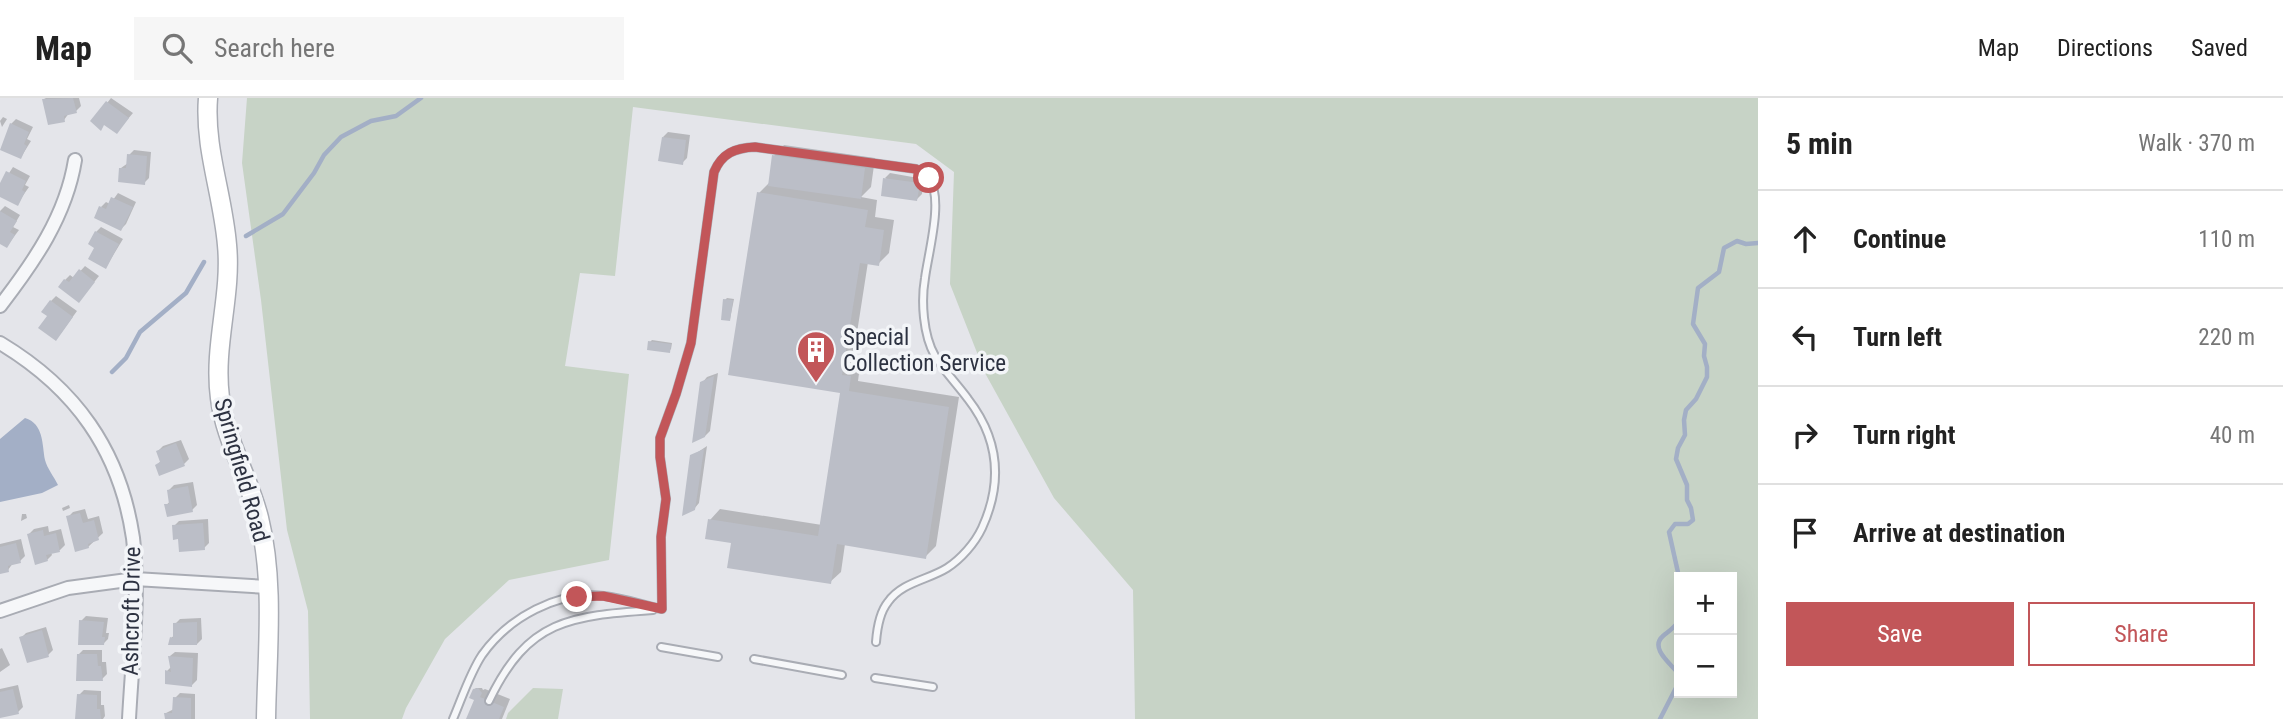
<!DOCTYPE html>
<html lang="en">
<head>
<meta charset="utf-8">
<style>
  :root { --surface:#fff; --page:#f6f6f6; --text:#222; --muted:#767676; --line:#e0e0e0; --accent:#c25659 }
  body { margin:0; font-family:"Roboto Condensed",sans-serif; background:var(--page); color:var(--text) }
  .controls { position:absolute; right:21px; bottom:21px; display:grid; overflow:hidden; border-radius:0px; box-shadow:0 7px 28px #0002 }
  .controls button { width:63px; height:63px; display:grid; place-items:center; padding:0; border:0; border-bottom:2px solid var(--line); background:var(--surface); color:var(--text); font:35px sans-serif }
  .stop { position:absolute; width:21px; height:21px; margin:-16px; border:5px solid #c25659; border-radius:50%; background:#fff }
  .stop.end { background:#c25659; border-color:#fff; box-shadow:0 2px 7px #0008 }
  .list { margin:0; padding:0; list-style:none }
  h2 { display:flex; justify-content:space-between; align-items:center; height:91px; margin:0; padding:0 28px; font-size:30px }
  h2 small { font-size:23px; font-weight:400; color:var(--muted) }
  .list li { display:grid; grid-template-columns:46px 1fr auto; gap:21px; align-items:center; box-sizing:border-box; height:98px; padding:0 28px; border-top:2px solid var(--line) }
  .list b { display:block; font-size:26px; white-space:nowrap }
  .list em { font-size:23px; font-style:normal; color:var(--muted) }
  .actions { display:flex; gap:14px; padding:21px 28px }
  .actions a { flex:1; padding:16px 0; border:2px solid var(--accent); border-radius:0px; text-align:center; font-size:24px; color:var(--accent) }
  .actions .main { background:var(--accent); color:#fff }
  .icon { flex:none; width:38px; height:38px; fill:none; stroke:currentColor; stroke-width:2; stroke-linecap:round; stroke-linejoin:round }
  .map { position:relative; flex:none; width:1758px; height:621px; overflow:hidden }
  header { display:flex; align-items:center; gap:42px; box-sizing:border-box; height:98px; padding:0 35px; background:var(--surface); border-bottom:2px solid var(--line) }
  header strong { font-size:33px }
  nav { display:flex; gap:38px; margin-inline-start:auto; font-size:24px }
  .search { width:490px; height:63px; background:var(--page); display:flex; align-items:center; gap:18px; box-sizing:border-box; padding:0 24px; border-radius:0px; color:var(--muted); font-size:26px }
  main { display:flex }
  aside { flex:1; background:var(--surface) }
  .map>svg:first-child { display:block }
  .green { fill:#c7d3c6; fill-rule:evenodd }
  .water { fill:#a3afc6 }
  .shadow { fill:#0003 }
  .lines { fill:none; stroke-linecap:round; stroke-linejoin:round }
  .stream { stroke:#a3afc6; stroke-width:4.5 }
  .building { fill:#bbbec7 }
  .lane-casing { stroke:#a9acb4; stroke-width:10 }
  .street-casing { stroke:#a9acb4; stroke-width:16 }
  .secondary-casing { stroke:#a9acb4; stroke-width:21 }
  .lane { stroke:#f6f7f9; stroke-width:6 }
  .street { stroke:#f6f7f9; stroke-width:12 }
  .secondary { stroke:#fff; stroke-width:18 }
  .route { stroke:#c25659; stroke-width:9 }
  .labels { text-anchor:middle; stroke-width:7; stroke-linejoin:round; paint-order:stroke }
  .poi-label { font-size:23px; fill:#2d3241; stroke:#f3f5f8; text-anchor:start }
  .street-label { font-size:23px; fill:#2d3241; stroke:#f3f5f8 }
</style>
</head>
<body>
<header>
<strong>Map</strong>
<div class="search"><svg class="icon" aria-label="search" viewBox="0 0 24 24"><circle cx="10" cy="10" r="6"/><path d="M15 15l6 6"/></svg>Search here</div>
<nav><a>Map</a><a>Directions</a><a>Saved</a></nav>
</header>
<main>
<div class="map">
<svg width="1758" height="621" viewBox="0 0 1758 621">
  <rect width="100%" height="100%" fill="#e4e5ea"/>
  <!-- green -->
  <path class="green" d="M247,0H1758V621H1135L1133,492L1054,400L985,275L950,186L954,74L916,46L633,9L615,178L580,175L565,268L629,276L609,462L509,482L445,541L406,610L402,621H310L308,513L287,432L261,202L242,65ZM1732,479V595H1679V479Z
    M533,590L563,591L558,621H506L508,615Z"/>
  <!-- water -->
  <path class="water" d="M25,320C44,326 42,346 45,362C47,370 54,379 58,387L42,395L0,404V341Z"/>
  <!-- shadow -->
  <path class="shadow" d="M46,0H79L81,8L76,13L69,15L64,22L44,1Z
    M111,0L133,15L122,28L93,23Z
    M3,19L7,21L2,29L0,23Z
    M16,21L33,29L27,41L31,43L21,59L11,26Z
    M668,34L690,37L687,60L682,65L663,39Z
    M784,47L875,60L871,89L861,99L877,102L875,119L894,122L889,155L878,166L868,164L852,267L860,268L858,283L959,299L936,448L925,459L845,446L841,474L830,484L733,444L710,422L720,411L822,427L842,293L759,95L770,84L774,58Z
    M134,52L151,54L149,80L144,85L121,70L128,65L129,57Z
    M13,69L30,78L25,87L29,89L17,106L0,97V89Z
    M890,75L924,81L922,96L917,101L885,80Z
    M118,95L136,104L126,126L121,131L101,109L106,104L110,106Z
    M5,108L20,117L13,129L19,132L7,148L0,144V113Z
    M101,129L123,141L106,169L97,149L96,134Z
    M85,168L99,178L83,198L65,182L70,177L74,180Z
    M56,198L77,213L61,235L50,218L51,203Z
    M727,200L734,201L730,221L725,202Z
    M652,242L672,245L671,251L669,253L650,244Z
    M718,275L710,333L705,338L702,285L707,279Z
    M181,342L189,361L184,366L157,367L161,363L158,353L163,348Z
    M707,348L699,405L694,411L692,358Z
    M193,384L197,407L192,412L166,407L171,403L169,392L174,387Z
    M69,407L70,410L63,413L62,410Z
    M85,411L88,421L99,418L103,435L88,449L68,419L73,414Z
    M22,416H26L27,420L21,423Z
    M208,421L209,445L204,450L180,439L174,428L179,423Z
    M48,428L49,434L61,431L65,447L60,452L51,454L52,457L47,462L29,436L34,431Z
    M21,441L25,458L20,463L13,465L8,472L0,474V446Z
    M86,518L108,520L106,535H109L108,541L103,546L81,523Z
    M201,520L202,541L197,546L171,540L175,537V526L180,521Z
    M46,529L53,552L48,557L21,540L26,535Z
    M2,550L10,567L0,574V551Z
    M83,552H102V564H106L107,576L102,581L78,557Z
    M175,554L198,555L197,582L192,587L167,573L172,568L170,558Z
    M18,587L23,609L18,614L0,618V591Z
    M476,590H482L483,592L485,591L510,601L502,621H468L476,601L474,592Z
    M84,592L101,593V607H104L105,618L103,621H76L79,597Z
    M180,595L195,596V621H167L166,615L174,611L175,600Z"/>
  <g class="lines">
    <!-- stream -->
    <path class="stream" d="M246,138L283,116L314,75L324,57L341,39L371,23L396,18L421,0
      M112,274L126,260L140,234L186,195L204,164
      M1679,479L1669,434L1675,426H1688L1693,422L1691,410L1687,402V387L1676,361L1678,350L1685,337L1684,322L1686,312L1696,301L1707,279V269L1704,258L1705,246L1693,226L1698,190L1719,174L1724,150L1737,143L1746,146L1758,145
      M1660,621L1678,586V575C1671,566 1649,550 1663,538C1669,533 1674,530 1679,523"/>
  </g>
  <!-- building -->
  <path class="building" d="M73,0L77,15L64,18L65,24L48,27L42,1Z
    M106,3L129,20L117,36L104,27L101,33L90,23Z
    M10,25L29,34L24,46L27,48L21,61L0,52Z
    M662,39L686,42L683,67L658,63Z
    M127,56L147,58L145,87L118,84L119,70H126Z
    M772,57L865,70L861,101L768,88Z
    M6,73L26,83L22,92L25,94L18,108L0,99V85Z
    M883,80L920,85L917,103L881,98Z
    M757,94L868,112L865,129L884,132L879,168L860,165L842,277L851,278L849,293L949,309L926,461L837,446L831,486L727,470L731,445L705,441L708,421L818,438L840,295L728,277Z
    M111,99L133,109L121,133L94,120L99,108L106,111Z
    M0,113L17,123L10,134L15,137L7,150L0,146Z
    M95,133L119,146L106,171L88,161L94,150L88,146Z
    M79,171L95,184L79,205L58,189L64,181L69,184Z
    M723,201L733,202L730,223L721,222Z
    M50,202L73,219L56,243L38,230L47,218L41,214Z
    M648,243L671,246L670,255L647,252Z
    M714,278L705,339L692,345L700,284Z
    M176,345L185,368L159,378L155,367L160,364L156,353Z
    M704,351L695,412L682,418L690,357Z
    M188,388L193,414L167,419L164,406H169L167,392Z
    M80,415L83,425L94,422L99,442L88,446L89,450L75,454L66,418Z
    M203,425L205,452L179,454L178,441L173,442L172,427Z
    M43,432L44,438L56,435L60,454L46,457L48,463L35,467L27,436Z
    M16,445L21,465L8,468L9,474L0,476V449Z
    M79,522L104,524L102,539H105L104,547H78Z
    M197,524V547H168L170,539L173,540V525Z
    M42,532L49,559L27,565L19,539Z
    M77,556H97L98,568H101L103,583H76Z
    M168,558L193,560L192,589L165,586V572L171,574Z
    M478,590L482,595L480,599L504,609L499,621H466L474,602L469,600L473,591Z
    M13,591L19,616L0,620V594Z
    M77,596L97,597V611H100L101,621H75Z
    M173,599L191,600V621H165L164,615H172Z"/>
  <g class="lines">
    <defs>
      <path id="lane" d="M662,511L661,439L666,401L660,359V340L676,296L691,245L714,74C722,55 735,50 755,49L916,71C920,74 926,77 929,81C944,100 928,156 925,180C921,203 923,237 935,258C944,273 957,286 968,301C999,341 1003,384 982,430C975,445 961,461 947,470C928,482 902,484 888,504C879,515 877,531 876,544
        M661,549L718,559
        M754,561L842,577
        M875,580L933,589
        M489,603C528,521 570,518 653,512
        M453,621C462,600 470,575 482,557C509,519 557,493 604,498C623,500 643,507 662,511"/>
      <path id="street" d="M0,208C34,164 66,118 75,62
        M0,245C75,290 120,352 133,440C140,498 132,563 129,621
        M0,513L68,490L135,481L268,489"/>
      <path id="secondary" d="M208,0C204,50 223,97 227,147C232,198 213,248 220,300C225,342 249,379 259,420C275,485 267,555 266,621"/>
    </defs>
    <!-- lane casing -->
    <use href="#lane" class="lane-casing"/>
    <!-- street casing -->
    <use href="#street" class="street-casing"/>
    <!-- secondary casing -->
    <use href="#secondary" class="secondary-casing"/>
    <!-- lane -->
    <use href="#lane" class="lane"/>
    <!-- street -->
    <use href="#street" class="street"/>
    <!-- secondary -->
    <use href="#secondary" class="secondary"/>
  </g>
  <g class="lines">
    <!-- route -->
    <path class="route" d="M577,499L603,498L662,511L661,439L666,401L660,359V340L676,296L691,245L714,74C722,55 735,50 755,49L916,71L929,80"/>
  </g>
  <!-- icons -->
  <defs>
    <symbol id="building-pin" viewBox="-11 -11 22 30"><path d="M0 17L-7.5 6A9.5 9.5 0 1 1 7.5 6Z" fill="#c25659" stroke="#f3f5f8"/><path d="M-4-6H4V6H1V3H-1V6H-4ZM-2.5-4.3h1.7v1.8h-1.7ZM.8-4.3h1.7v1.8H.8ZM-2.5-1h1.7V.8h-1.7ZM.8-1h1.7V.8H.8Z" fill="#fff"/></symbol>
  </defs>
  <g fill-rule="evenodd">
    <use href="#building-pin" x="794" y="230" width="44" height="60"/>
  </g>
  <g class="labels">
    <!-- poi labels -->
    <g class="poi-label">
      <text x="843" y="247">Special<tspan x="843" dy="26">Collection Service</tspan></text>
    </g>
    <!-- street labels -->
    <g class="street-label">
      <text transform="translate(242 372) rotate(74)" y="8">Springfield Road</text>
      <text transform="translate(131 513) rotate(-89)" y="8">Ashcroft Drive</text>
    </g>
  </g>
</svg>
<div class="controls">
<button>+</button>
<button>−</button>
</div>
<div class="stop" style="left:929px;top:80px"></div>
<div class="stop end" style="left:577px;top:499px"></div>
</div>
<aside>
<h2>5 min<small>Walk · 370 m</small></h2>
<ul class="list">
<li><svg class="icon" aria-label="ahead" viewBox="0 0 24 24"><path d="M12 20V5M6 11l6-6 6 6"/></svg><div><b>Continue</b></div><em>110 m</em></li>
<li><svg class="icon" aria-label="left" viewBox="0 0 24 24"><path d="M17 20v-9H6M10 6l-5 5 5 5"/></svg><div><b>Turn left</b></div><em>220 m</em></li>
<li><svg class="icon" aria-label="right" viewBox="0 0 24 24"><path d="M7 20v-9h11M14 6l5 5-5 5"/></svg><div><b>Turn right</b></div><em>40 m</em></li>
<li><svg class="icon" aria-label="arrive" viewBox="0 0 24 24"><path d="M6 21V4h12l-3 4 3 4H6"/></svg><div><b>Arrive at destination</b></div></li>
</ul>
<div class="actions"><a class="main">Save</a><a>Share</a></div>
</aside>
</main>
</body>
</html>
